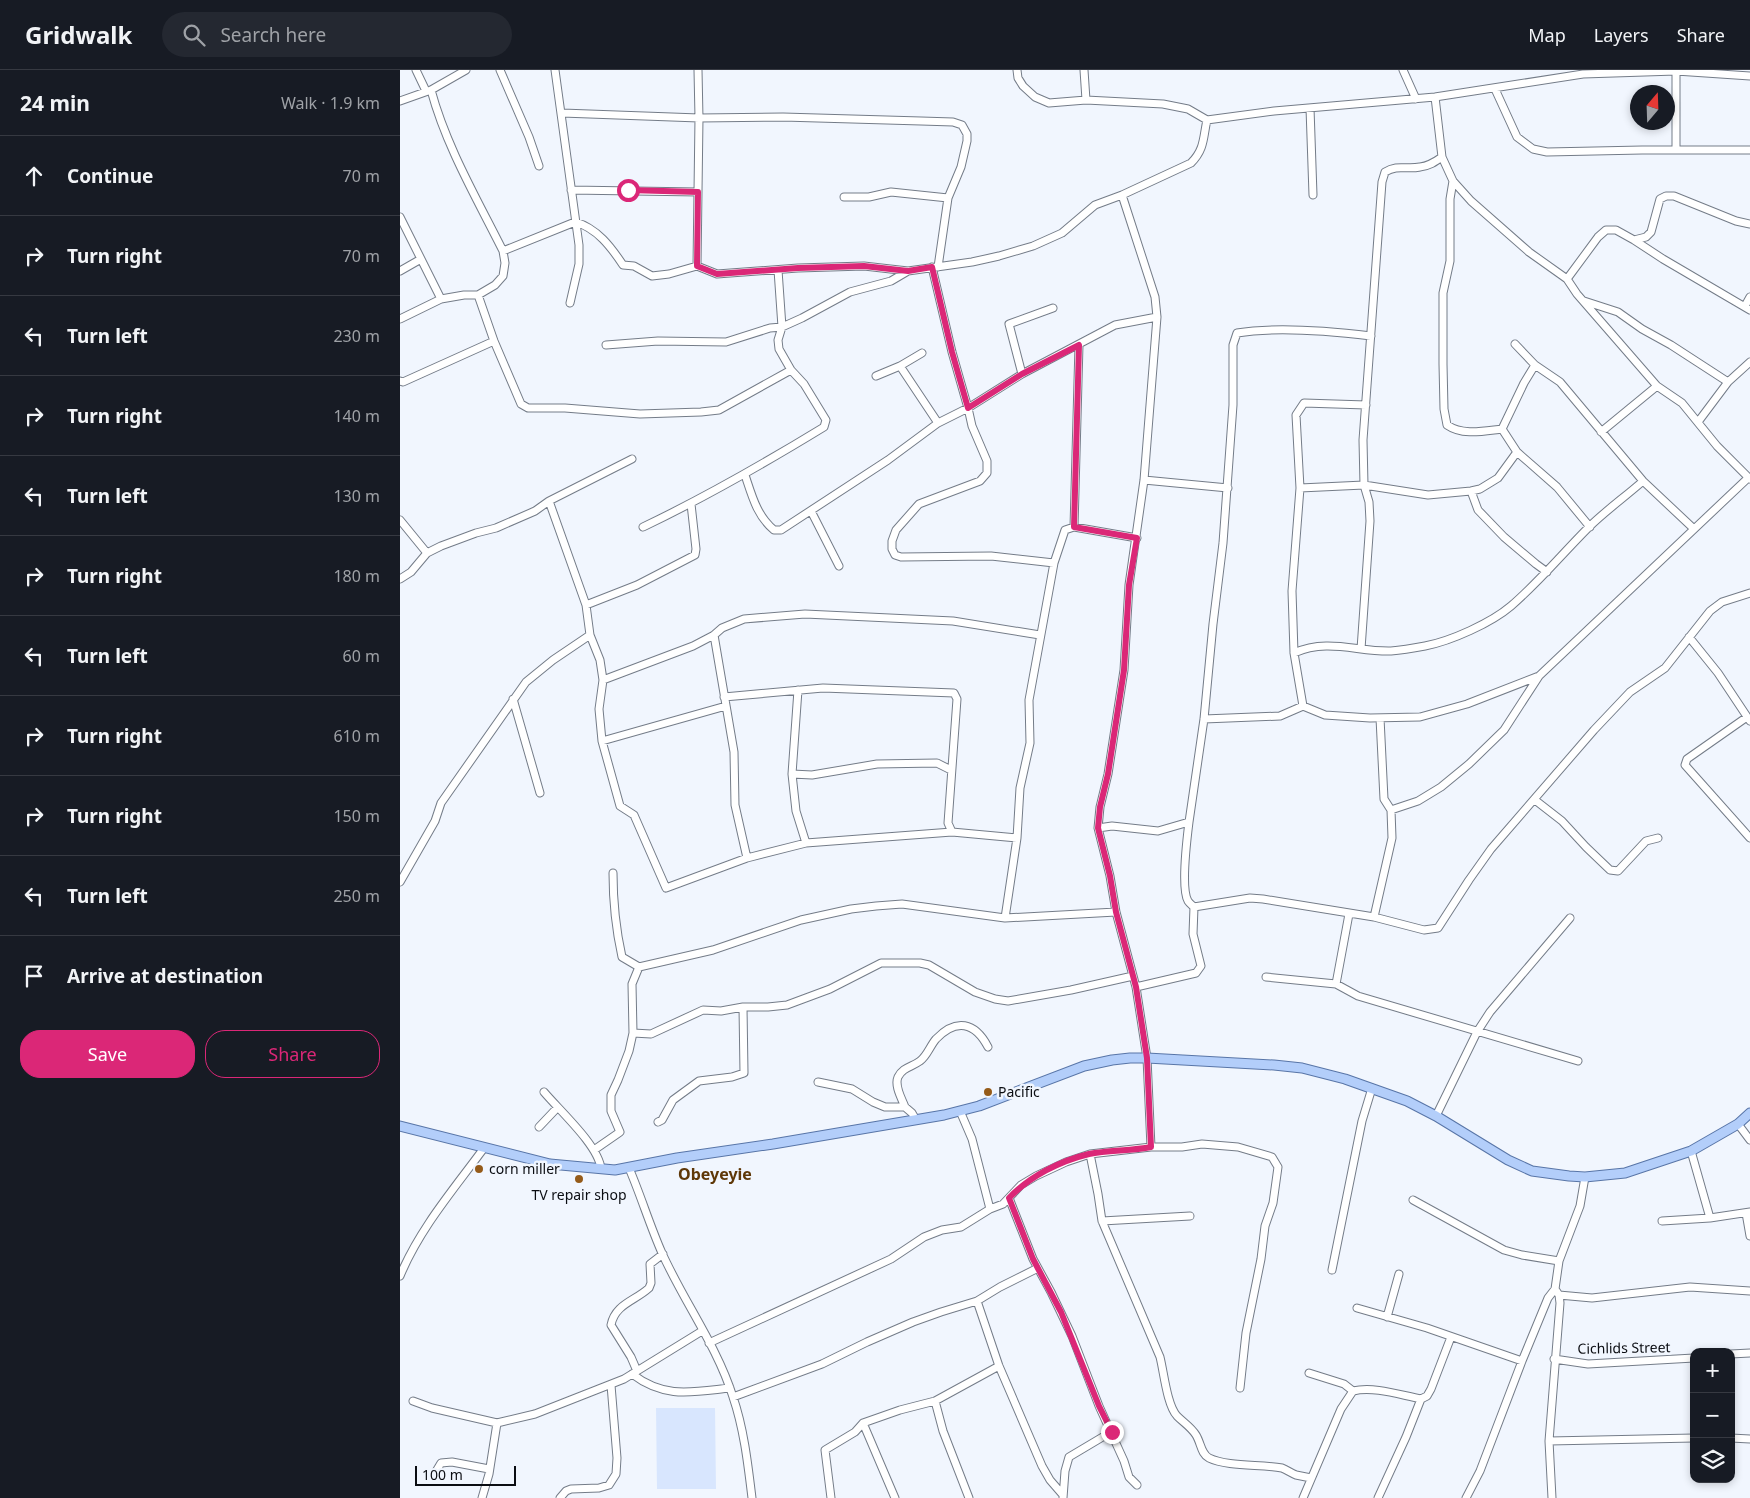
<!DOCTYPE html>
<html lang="en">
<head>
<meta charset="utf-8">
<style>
  :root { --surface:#171b24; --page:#242831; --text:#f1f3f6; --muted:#9ea1a6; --line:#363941; --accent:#db2777 }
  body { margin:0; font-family:"Noto Sans",sans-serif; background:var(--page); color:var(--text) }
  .controls { position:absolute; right:15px; bottom:15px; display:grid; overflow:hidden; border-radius:10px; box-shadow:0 2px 8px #0003 }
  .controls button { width:45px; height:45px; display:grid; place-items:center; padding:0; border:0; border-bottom:1px solid var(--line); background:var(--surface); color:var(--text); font:25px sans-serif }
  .compass { position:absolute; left:1230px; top:15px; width:45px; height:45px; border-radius:50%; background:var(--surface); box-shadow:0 2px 8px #0003; rotate:19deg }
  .scale { position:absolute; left:15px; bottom:12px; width:101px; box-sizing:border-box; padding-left:5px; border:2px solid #0b0d12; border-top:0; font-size:14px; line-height:18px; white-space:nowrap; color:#0b0d12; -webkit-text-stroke:4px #f1f6fe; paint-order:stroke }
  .stop { position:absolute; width:15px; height:15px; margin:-11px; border:4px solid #db2777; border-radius:50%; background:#fff }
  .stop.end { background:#db2777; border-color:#fff; box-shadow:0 1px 5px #0008 }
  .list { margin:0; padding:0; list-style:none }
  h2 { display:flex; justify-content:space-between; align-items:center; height:65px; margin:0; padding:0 20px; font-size:21px }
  h2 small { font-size:16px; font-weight:400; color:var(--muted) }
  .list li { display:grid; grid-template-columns:32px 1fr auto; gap:15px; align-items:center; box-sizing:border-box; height:80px; padding:0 20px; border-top:1px solid var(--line) }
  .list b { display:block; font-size:19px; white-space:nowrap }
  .list em { font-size:16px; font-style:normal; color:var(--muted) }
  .actions { display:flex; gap:10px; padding:15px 20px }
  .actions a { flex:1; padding:11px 0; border:1px solid var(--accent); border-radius:20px; text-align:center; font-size:18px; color:var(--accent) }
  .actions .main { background:var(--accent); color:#fff }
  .icon { flex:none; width:28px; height:28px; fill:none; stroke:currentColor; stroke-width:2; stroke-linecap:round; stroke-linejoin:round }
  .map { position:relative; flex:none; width:1350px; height:1428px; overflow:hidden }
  header { display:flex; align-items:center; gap:30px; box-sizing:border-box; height:70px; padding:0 25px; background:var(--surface); border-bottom:1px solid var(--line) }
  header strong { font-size:24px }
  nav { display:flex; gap:28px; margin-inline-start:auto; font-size:18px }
  .search { width:350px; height:45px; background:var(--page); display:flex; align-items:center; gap:12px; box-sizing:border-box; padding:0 18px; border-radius:28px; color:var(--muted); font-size:19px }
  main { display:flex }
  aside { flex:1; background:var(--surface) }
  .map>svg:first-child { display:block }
  .green { fill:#d8e6fe }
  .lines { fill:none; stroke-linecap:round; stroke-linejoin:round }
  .minor-casing { stroke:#747c88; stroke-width:9 }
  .major-casing { stroke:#5875a7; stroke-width:11 }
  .minor { stroke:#fff; stroke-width:7 }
  .major { stroke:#b3cefa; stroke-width:9 }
  .route { stroke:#db2777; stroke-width:6 }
  .poi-dot { fill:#955b19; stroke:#f1f6fe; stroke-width:2 }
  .labels { text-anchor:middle; stroke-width:5; stroke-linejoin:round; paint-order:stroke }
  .poi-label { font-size:14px; fill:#0b0d12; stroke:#f1f6fe; text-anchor:start }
  .street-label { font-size:14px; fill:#0b0d12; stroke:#f1f6fe }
  .quarter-label { font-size:16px; font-weight:bold; fill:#5e3707; stroke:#f1f6fe }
</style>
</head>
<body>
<header>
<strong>Gridwalk</strong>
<div class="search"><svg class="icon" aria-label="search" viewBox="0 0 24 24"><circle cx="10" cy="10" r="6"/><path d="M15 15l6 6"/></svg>Search here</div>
<nav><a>Map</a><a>Layers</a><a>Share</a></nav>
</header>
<main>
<aside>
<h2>24 min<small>Walk · 1.9 km</small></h2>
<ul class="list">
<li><svg class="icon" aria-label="ahead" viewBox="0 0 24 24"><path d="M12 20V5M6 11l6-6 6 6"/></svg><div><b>Continue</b></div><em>70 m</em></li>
<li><svg class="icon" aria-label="right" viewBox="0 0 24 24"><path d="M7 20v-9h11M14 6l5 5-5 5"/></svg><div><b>Turn right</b></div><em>70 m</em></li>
<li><svg class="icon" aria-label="left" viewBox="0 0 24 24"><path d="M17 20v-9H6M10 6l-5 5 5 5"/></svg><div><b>Turn left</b></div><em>230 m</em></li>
<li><svg class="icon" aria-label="right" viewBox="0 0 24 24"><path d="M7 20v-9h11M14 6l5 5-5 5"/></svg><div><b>Turn right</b></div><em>140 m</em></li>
<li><svg class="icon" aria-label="left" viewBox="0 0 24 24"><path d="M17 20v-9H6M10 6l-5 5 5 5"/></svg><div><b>Turn left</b></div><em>130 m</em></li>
<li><svg class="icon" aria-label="right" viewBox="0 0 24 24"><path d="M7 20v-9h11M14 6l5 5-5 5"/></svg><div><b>Turn right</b></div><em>180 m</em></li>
<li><svg class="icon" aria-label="left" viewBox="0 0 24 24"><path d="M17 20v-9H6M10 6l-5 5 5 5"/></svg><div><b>Turn left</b></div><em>60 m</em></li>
<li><svg class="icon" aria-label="right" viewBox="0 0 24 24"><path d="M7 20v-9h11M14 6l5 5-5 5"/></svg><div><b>Turn right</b></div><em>610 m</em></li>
<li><svg class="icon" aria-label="right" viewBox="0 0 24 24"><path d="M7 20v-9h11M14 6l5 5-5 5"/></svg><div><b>Turn right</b></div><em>150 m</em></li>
<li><svg class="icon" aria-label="left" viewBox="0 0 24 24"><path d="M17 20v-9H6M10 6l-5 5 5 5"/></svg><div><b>Turn left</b></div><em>250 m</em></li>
<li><svg class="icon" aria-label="arrive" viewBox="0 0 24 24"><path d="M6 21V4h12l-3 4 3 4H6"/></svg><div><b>Arrive at destination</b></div></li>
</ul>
<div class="actions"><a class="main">Save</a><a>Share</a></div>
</aside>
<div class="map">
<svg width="1350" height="1428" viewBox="0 0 1350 1428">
  <rect width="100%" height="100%" fill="#f1f6fe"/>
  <!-- green -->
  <path class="green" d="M256,1338H315L316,1419H257Z"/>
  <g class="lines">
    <defs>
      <path id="minor" d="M16,0L26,21
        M100,0L129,67L139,96
        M155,0L179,175V194L170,233
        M617,0L618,8L623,16L635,27L649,33L686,30L763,34L788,39L807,50L874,41L1035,27L1183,4L1276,1L1350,6
        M684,0L686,30
        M1003,0L1016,29
        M1095,19L1117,67L1133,79L1147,82L1242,80H1350
        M1035,27L1042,87L1053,111L1071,131L1129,182L1167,209L1177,224L1257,316L1282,333L1317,376L1350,409
        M0,31L31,20L66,0
        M910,38L913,125
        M162,43L299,48L383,47L521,51L553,52L562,55L567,64V71L561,97L548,128L538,197
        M1276,80V0
        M1053,111L1050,129V191L1043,223V294L1044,339L1047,355C1063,366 1084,361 1102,359
        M171,120L298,122
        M722,125L755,227L757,247L744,410L729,515L724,600L708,704L700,737L698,758L710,806L716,842L736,917L747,988L751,1077
        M444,127H469L491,122L548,128
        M0,147L41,229
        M1234,170L1263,189L1350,240
        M103,181L175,152C197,158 211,177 223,195L234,196L252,206L269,204L297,196L317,204L398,198L464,196L508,201L572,192L599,186L633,176L662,163L695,135L722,125L791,93C805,79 803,67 807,50
        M297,196L299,48L298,0
        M532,197L552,282L568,338L572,356L587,391V403L580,411L519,434L496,460L492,471V479L495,485L501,487L591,486L654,493
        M0,201L21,189
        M1167,209L1198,167L1206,160H1216L1234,170L1246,167L1251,162L1260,129L1266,126H1274L1336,151L1350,154
        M78,225L94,271L121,334L128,338H165L240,344L301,342L319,340L391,300
        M1184,231L1218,242L1242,259L1271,275L1328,312
        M1345,236L1350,227
        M0,249L41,229L64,225H78L95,215L103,206L105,193L103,181C77,129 46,76 31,20
        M1115,274L1135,295L1160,312L1243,411L1294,459
        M206,275L258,271L326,272L370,258L382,257L402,248L450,222L491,211L508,201
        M679,275L674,457L737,468
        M1135,295L1124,313L1102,359L1117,382L1157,417L1190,457
        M500,296L538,353
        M622,304L609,254L653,238
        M476,306L500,296L522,283
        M0,311L3,312L94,271
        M1298,352L1328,312L1350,292
        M1201,362L1257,316
        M345,405C352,426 357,446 374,460H381L488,390L538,353L568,338L622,304L715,255L757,247
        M744,410L828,418
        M900,418L964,415L1028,425L1071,421L1080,419L1098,408L1117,382
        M1071,421L1078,440L1104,467L1136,494L1147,502
        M149,431L186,535L190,565L200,590L203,610L199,639L202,671L220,736L234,745L266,818L347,788L406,773L552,762L617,768
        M411,441L439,496
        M0,450L27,483
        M243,457C306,427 365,393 424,357L426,350L404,314L391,300L379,279L378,270L382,257L378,200
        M0,509L11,502L27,483L41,476L76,463L96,458L135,441L149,431L232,389
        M186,535L237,515L295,485L296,479L291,434
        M314,565L334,682L335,735L347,788
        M1289,567L1318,603L1350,651
        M961,579L970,451L969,432L964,415L963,370L982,112L985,102C998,94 1006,100 1020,97C1029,96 1035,92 1042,87
        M894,583C928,568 957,582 991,581C1002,580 1014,578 1025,576C1051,571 1091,553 1111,536C1139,512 1162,484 1188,458C1205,441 1225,427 1243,411
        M203,610L293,576L314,565L322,558L344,549L405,544L553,551L640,565
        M398,620L392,704L396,741L406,773
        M324,627L423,618L554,623L557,629L548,753L552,762
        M113,629L140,723
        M903,636L894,583L892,521L900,418L896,345L904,333L966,335
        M1347,647L1287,689L1285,695L1350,768
        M804,649L880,646L903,636L925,645L970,648L1020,647L1067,634L1139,606L1348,408
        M202,671L326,636
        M392,704L412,705L477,694L537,693L551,700
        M1135,730L1162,751L1186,777L1210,800L1218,801L1246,771L1258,768
        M991,740L1018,731L1041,717L1069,694L1104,660L1139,606
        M698,758L712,756L758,761L789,752L804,649L813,554L823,473L833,335V275L837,263C878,256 930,261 971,266
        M0,812L35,751L41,733L126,612L153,590L190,565
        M794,837L850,828L863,829L974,847L1024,860L1038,858L1069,810L1091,779L1194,660L1230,622L1265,598L1310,541L1322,532L1350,523
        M974,847L992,768L991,740L984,729L980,648
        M605,848L617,768L620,718L630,673L629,630L654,493L665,460L674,457
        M239,897L313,880L401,850L451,839L476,836L502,834L605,848L716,842
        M866,907L936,914L958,926L1178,991
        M936,914L949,844
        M736,917L796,903L801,896L793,864L794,837C792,835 790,834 788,831C781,819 787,768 789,752
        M233,963L251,964L303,940L321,941L343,937H368L387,935L430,919L481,893H520L529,895L575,922L595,929L608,931L671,920L733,906
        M418,1012L452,1019L473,1032L485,1037H505L512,1043L516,1050
        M144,1022C160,1041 199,1076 201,1099
        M505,1037C502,1029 494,1016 498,1007C503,997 512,997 520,991C527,986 530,976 536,969C556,948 575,952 588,977
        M560,1041L572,1069L590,1139
        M1036,1046L1077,962L1090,942L1170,848
        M258,1052L262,1050L273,1030L299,1011L332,1007L344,1003L343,937
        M1338,1054L1350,1070
        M139,1057L157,1038
        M194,1080L220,1062L211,1041V1025L218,1010L229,981L233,963L232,914L239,897L222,887C216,860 213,831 213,803
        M1291,1081L1310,1148
        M690,1084L698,1124L702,1151L760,1287C764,1303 767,1335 777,1346C784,1353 791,1357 796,1365C801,1373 801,1384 809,1388C828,1397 861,1394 882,1398C887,1400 891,1403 896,1405C901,1406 906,1407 911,1408
        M229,1098C241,1126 250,1156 262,1183C284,1232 317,1276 333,1327C344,1359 348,1395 352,1428
        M609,1128L633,1189L651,1222L672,1266L699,1336L724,1391L729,1407L737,1415
        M1013,1130L1104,1180L1122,1185L1159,1191
        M1346,1143L1350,1166
        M702,1151L790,1146
        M1262,1151L1310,1148L1350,1142
        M932,1200L962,1051L972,1018
        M0,1206C20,1158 54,1119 84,1078
        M1159,1225L1192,1228L1290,1217L1350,1221
        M577,1231L599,1296L642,1396L650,1410L663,1425
        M957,1238L1027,1258L1122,1291
        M987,1247L999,1204
        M309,1273L491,1189L524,1167L542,1160L561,1157L590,1139L603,1134L621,1115L636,1106L666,1092L690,1084L751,1077H782L802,1074L838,1077L872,1087L878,1097L873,1133L865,1156L861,1189L846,1263L840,1318
        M1331,1284L1350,1283
        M1154,1289L1188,1294L1294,1288
        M237,1301L231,1287L211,1255C215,1234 235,1231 249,1218L251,1213L250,1194L263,1184
        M909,1303L944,1314L953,1321
        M232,1304C265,1329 292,1322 330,1318
        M333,1327L422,1294L467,1272L513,1252L541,1242L577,1231L600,1217L638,1198
        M13,1331L32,1338L97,1353L135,1344L224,1309L302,1261
        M535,1331L543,1361L569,1428
        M463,1353L495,1428
        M1331,1368L1350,1369
        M1149,1371L1294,1368
        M35,1403L41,1393L52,1392L89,1399
        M82,1428L89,1404L97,1353
        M160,1428L166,1421L171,1419L199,1418L209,1415L216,1404L217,1388L211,1315
        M431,1428L425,1380L455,1362L463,1353L500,1340L535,1331L599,1296
        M663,1428L665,1401L669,1387L711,1362
        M903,1428L941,1339L953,1321C974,1316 1000,1325 1021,1329L1027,1326L1031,1319L1051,1267
        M978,1428L1006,1367L1021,1329
        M1066,1428L1080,1401L1122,1291L1148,1228L1155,1219L1159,1191L1180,1136L1185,1107
        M1152,1428L1149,1371L1160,1233L1159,1225L1155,1219"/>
      <path id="major" d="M0,1056L150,1094L215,1100L277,1088L373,1074L544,1045L579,1036L684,996L712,990L730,988H747L874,995L902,998L945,1009L1007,1031L1036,1046L1108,1090L1132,1101L1169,1106L1185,1107L1225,1103L1291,1081L1338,1054L1350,1043"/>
    </defs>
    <!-- minor casing -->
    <use href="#minor" class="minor-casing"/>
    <!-- major casing -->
    <use href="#major" class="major-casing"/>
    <!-- minor -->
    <use href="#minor" class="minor"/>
    <!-- major -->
    <use href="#major" class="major"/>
  </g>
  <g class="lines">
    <!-- route -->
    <path class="route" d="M228,120L298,122L297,196L317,204L398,198L464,196L508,201L532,197L552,282L568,338L622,304L679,275L674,457L737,468L729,515L724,600L708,704L700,737L698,758L710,806L716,842L736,917L747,988L751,1077C731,1081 709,1080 689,1084C660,1091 630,1106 609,1128L633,1189L661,1242L699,1336L712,1362"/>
  </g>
  <!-- markers -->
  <g class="poi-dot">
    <circle cx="588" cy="1022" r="5"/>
    <circle cx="79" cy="1099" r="5"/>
    <circle cx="179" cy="1109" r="5"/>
  </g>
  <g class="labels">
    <!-- poi labels -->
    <g class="poi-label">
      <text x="598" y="1027">Pacific</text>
      <text x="89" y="1104">corn miller</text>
      <text x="179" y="1130" text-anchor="middle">TV repair shop</text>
    </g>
    <!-- street labels -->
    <g class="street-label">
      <text transform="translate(1224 1278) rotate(-1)" y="5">Cichlids Street</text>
    </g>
    <!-- quarter labels -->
    <g class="quarter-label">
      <text x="315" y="1110">Obeyeyie</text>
    </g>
  </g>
</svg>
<div class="controls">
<button>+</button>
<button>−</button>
<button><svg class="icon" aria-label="layers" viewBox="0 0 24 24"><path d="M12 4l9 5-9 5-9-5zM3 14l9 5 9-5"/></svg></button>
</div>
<svg class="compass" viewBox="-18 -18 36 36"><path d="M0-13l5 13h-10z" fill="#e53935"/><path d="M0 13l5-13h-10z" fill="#9ea1a6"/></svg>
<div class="scale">100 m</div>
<div class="stop" style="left:228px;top:120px"></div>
<div class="stop end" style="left:712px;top:1362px"></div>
</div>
</main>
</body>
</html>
